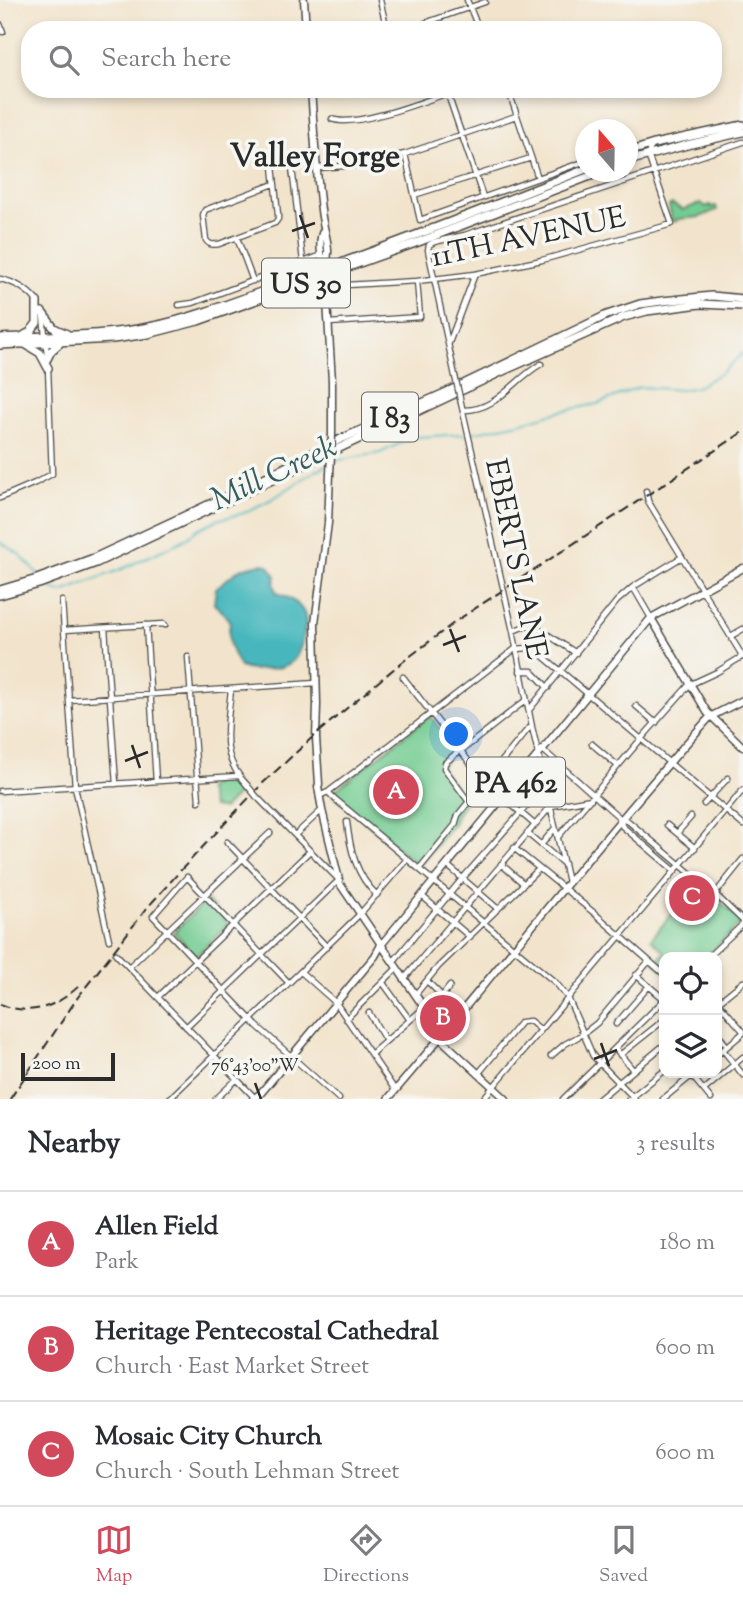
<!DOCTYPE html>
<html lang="en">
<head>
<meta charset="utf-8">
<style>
  :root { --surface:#fff; --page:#f7f7f7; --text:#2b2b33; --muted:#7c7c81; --line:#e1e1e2; --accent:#d1495b }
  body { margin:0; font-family:"Sorts Mill Goudy",serif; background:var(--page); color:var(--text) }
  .controls { position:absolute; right:21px; bottom:21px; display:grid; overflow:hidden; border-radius:14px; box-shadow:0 4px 10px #0003 }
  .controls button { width:63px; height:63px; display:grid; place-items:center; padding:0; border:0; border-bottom:2px solid var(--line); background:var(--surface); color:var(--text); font:35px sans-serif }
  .compass { position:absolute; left:575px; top:119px; width:63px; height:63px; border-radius:50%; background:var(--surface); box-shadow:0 4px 10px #0003; rotate:340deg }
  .scale { position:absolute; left:21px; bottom:18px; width:94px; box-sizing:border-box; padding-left:7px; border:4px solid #2b2b2b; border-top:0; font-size:19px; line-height:24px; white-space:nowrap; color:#2b2b2b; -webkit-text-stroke:5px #f6f6f2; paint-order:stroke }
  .you { position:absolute; left:457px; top:735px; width:24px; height:24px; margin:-18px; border:5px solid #fff; border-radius:50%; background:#1a73e8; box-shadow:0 0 0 10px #1a73e833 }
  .badge { display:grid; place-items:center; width:46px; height:46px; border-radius:50%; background:var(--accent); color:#fff; font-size:23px; font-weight:700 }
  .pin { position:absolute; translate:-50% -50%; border:4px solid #fff; box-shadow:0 2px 7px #0006 }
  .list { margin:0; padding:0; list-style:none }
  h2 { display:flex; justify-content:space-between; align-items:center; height:91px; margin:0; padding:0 28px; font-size:30px }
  h2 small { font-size:23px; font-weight:400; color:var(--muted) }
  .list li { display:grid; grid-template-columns:46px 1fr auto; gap:21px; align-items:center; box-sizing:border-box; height:105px; padding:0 28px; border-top:2px solid var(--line) }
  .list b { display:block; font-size:26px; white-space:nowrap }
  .list p { margin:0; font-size:23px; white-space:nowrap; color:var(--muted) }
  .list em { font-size:23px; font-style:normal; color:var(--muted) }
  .icon { flex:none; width:38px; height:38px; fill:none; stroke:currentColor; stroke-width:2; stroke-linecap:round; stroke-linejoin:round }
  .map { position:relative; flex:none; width:743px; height:1099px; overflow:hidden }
  .search { position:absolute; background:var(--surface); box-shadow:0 4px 10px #0003; left:21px; right:21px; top:21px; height:77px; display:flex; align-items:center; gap:18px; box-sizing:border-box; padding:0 24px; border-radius:28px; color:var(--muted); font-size:26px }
  .sheet { height:406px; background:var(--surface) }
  nav { display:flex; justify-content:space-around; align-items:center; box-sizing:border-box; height:98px; border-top:2px solid var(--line); background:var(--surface); font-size:19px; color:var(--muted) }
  nav a { display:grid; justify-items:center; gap:4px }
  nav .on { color:var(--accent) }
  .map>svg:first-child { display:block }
  .green { fill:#73cc92; stroke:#4f7c5e; stroke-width:2 }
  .water { fill:#47b7bd; stroke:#397174; stroke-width:2 }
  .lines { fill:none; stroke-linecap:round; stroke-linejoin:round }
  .stream { stroke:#47b7bd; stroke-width:2 }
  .minor-casing { stroke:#494743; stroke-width:7 }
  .major-casing { stroke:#494743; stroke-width:9 }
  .highway-casing { stroke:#494743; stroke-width:10 }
  .minor { stroke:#fff; stroke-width:4.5 }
  .major { stroke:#fff; stroke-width:6 }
  .highway { stroke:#fff; stroke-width:7 }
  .rail { stroke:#2b2b2b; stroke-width:2; stroke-dasharray:10 5; stroke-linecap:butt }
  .minor-bridge-casing { stroke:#494743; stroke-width:7; stroke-linecap:butt }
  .major-bridge-casing { stroke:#494743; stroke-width:9; stroke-linecap:butt }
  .minor-bridge { stroke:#fff; stroke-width:4.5 }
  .major-bridge { stroke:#fff; stroke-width:6 }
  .ticks { fill:none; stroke:#2b2b2b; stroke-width:2.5 }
  .labels { text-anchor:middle; stroke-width:7; stroke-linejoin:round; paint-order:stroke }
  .shield { fill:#f6f6f2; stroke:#686867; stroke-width:2 }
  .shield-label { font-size:28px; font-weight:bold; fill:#2b2b2b }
  .street-label { font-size:30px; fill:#2b2b2b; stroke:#f6f6f2 }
  .neighbourhood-label { font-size:32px; font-weight:bold; fill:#2b2b2b; stroke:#f6f6f2 }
  .water-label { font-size:32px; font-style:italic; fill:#355c5e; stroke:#f6f6f2 }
  .ticks-label { font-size:18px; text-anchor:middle; fill:#2b2b2b; stroke:#f6f6f2; stroke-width:7; stroke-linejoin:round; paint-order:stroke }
</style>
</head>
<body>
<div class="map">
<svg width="743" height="1099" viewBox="0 0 743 1099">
  <rect width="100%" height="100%" fill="#f6f6f2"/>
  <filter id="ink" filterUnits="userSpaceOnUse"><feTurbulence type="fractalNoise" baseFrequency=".0143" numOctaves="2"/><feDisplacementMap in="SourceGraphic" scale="14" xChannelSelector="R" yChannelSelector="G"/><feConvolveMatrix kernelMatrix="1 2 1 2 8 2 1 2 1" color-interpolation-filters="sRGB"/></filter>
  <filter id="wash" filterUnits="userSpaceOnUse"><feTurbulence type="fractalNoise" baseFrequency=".00686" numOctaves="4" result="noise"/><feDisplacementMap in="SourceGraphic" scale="28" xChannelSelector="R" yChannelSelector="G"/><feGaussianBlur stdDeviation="1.57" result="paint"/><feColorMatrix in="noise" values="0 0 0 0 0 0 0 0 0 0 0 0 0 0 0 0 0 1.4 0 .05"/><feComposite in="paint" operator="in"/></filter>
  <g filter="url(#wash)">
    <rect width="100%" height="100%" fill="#f2e4cc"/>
    <!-- green -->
    <path class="green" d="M701,203L706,207L710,205L711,207L716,206L717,210L700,217L678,219L676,222L672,220L669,206L672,204L683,210Z
      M430,716L457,750L441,765V768L466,801L457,813L453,824L419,866L333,795V792Z
      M215,783H231L242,790L223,809L212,807L207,787Z
      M711,893L742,922L706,957H664V971L655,963L665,952L651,939L682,902L694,912Z
      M206,900L229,924L196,956L174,932Z"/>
    <!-- water -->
    <path class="water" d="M261,564L268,565L276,576L274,584L276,592C286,597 297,601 303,611C308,619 305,628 303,637C298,661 291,668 267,669C254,669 254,672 240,667C230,649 227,643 230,622L221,610L214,604L216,588L240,569Z"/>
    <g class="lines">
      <!-- stream -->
      <path class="stream" d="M471,433L519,423L562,411L597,404L640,387L681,390L697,387L721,373L743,353
        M333,463L340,460L380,453L407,440L417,437L466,434
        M0,542L19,554L39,575
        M48,584L54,590L62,592L122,569L184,540L198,529L217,520L244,513L272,499L317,470L327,465"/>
    </g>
  </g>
  <g filter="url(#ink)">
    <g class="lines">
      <defs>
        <path id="minor" d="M380,0L387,30
          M467,0L479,30
          M0,24L3,32
          M426,30L425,23L485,2
          M446,89L483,197
          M508,89L538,178
          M332,119C355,129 433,98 459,89
          M405,154L420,220L586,161
          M291,159L303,261
          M318,168L356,165L405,154L516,116
          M274,184L205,210L203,215L206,240C209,245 213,245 219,244L275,223L278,219V215L273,166L315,151
          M414,195L531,158
          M237,238L253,281
          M0,279C15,282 27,289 37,301
          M327,303L339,300L343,288L346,285L417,281L475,274L542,260L672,224L648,155L650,149L653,145
          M179,305L193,303L322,255
          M43,315L47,355
          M329,323L420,317L417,281
          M449,343L475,274
          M455,376L428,250L429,245L434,242L465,235L743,142
          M461,403L513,631L532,727L568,882
          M463,410C497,411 514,379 541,364
          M646,491L648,501L743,657
          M0,498L35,483L52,474L48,368
          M633,587L651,618
          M62,601L75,787L109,940
          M146,625L156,781
          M105,628L116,784
          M64,630L164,624L165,625
          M513,631L525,626L539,629L576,653
          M731,636L743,629
          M515,649L529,648L537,651L743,825
          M188,657L199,801
          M520,671H532L548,688
          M403,677L485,782L535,825
          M231,689C228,727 218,755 247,785
          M69,700L316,683
          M636,706L656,723
          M529,710L617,601L633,587L682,557
          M592,744L618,766
          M460,750L445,763L444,768L469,802
          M543,750L621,819L628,821L715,894L743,921
          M461,751L526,700
          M0,791L238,776
          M328,792L335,799L556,983L568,998L593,1056L635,1099
          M319,796L328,792L361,767L515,649
          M704,804L728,778
          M621,820L622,826L675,871
          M347,822C350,849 356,876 377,895
          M667,825L695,848
          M527,833L564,864
          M677,833L691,817
          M295,835L322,810
          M558,837L641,739L689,685L717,672L743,656
          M227,842L327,947
          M541,845L555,828
          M514,848L593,912L664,974
          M501,864L524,884
          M447,865L498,909
          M419,869L455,825L458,815L528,729L532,727
          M715,894L743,859
          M422,896L470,937
          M116,954L256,1099
          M708,957L743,924
          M393,962L462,879L546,784
          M129,967L270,833
          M301,972L336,1003L395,1090
          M636,975L664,999
          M404,979L551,806L591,799
          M427,981L442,996
          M289,983L187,877L153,916L256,1025L339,1099
          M383,983L410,1020
          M415,995L438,967L539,869
          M158,997L310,851
          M717,1001L743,1031
          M717,1003L743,982
          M369,1013L386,1041
          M428,1014L450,986
          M346,1019L397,968
          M616,1024L649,986
          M186,1027L339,880L256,796
          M717,1033L727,1046
          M615,1048L633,1070
          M723,1050L743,1075
          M371,1054L424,1008
          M620,1055L664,1020
          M717,1055L743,1033
          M551,1056L565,1044L583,1034L597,1023L649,961
          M478,1074L521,1022L530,1021L541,1030
          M692,1076L711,1099
          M704,1090L743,1057
          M169,1099L360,914L407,859
          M216,1099L237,1079
          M483,1099L743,790
          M563,1099L664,1000
          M599,1099L664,1045
          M629,1099L664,1071
          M663,1099L695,1073"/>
        <path id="major" d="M304,0L306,30
          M311,89C314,130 316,170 321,210C323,232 333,247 325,269
          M323,231C318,241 321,258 325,269L332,381V435
          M330,474L328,523L315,623L317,704L316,738L319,784L318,787L322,810L340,884L440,1031L444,1042L506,1099
          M651,618L707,712L743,747
          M253,1099L260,1094L375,956L381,945L651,618L743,568
          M388,1099C491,979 588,855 692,737L710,717L743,700"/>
        <path id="highway" d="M628,152L654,144L743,125
          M628,161L687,145L743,132
          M42,312L54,328L67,334
          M23,336L30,332L37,323V302
          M0,338C49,335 100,337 149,327C199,317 248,296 296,279C393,245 490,207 586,169
          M25,344L40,353L48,368
          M0,345L113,339L148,334L198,321L421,241L601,172
          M47,359L51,351L60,343
          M0,590L37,579L94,558L240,490L341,439L447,392L607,315L640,304L662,301L712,296L743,299
          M0,595L39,584L96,563L503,371L624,317L647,311L700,304L743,306"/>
      </defs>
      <!-- minor casing -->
      <use href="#minor" class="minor-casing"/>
      <!-- major casing -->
      <use href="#major" class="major-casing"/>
      <!-- highway casing -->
      <use href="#highway" class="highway-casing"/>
      <!-- minor -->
      <use href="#minor" class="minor"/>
      <!-- major -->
      <use href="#major" class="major"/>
      <!-- highway -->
      <use href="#highway" class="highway"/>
      <!-- rail -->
      <path class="rail" d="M0,1004C30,1017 57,1007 80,985
        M10,1099L78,997L147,908L181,870L263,783L316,734L396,667L459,619L743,432"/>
      <defs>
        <path id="minor-bridge" d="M455,376L461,403
          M247,785L256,796"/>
        <path id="major-bridge" d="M330,474L332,435"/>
      </defs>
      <!-- minor-bridge casing -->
      <use href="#minor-bridge" class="minor-bridge-casing"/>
      <!-- major-bridge casing -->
      <use href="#major-bridge" class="major-bridge-casing"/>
      <!-- minor-bridge -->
      <use href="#minor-bridge" class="minor-bridge"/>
      <!-- major-bridge -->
      <use href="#major-bridge" class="major-bridge"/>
    </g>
  </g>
  <!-- ticks -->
  <path class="ticks" d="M300,215L308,238M292,231L315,223M450,629L459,652M443,645L466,636M132,745L140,768M125,761L148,752M601,1043L609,1066M594,1059L617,1050M255,1083L261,1099"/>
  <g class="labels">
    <!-- shield labels -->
    <g class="shield">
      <rect x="262" y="258.5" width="88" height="49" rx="5"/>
      <rect x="362" y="392.5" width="56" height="49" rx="5"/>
      <rect x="467" y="757.5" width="98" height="49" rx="5"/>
    </g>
    <g class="shield-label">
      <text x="306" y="293">US 30</text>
      <text x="390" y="427">I 83</text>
      <text x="516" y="792">PA 462</text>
    </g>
    <!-- street labels -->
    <g class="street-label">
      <text transform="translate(528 236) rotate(-12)" y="10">11TH AVENUE</text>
      <text transform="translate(517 559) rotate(78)" y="10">EBERTS LANE</text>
    </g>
    <!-- neighbourhood labels -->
    <g class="neighbourhood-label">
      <text x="315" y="166">Valley Forge</text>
    </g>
    <!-- water labels -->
    <g class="water-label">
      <text transform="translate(273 472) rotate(-25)" y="11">Mill Creek</text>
    </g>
  </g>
  <g class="ticks-label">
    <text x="255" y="1071">76°43'00"W</text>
  </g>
</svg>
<div class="controls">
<button><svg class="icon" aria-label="locate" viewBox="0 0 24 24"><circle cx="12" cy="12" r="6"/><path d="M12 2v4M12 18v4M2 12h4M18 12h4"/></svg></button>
<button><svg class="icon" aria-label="layers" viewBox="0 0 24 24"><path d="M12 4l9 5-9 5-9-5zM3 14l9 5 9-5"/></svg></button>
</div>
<svg class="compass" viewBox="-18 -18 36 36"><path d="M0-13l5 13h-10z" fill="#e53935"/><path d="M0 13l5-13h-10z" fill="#7c7c81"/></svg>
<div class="scale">200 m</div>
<div class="you"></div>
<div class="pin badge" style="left:396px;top:792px">A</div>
<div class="pin badge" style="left:443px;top:1018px">B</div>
<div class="pin badge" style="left:692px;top:898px">C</div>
<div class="search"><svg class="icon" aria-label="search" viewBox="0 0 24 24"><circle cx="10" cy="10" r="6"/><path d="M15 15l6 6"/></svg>Search here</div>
</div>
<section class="sheet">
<h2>Nearby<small>3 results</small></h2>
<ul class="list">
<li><span class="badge">A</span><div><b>Allen Field</b><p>Park</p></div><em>180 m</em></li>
<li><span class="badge">B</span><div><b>Heritage Pentecostal Cathedral</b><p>Church · East Market Street</p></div><em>600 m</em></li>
<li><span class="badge">C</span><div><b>Mosaic City Church</b><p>Church · South Lehman Street</p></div><em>600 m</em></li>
</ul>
</section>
<nav>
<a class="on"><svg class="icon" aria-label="map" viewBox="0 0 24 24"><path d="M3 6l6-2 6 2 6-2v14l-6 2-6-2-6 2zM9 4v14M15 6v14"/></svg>Map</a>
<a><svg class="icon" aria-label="directions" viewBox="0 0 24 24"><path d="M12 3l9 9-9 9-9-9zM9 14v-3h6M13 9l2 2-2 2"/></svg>Directions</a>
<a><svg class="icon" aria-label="saved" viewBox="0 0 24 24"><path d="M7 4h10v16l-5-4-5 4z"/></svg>Saved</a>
</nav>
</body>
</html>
